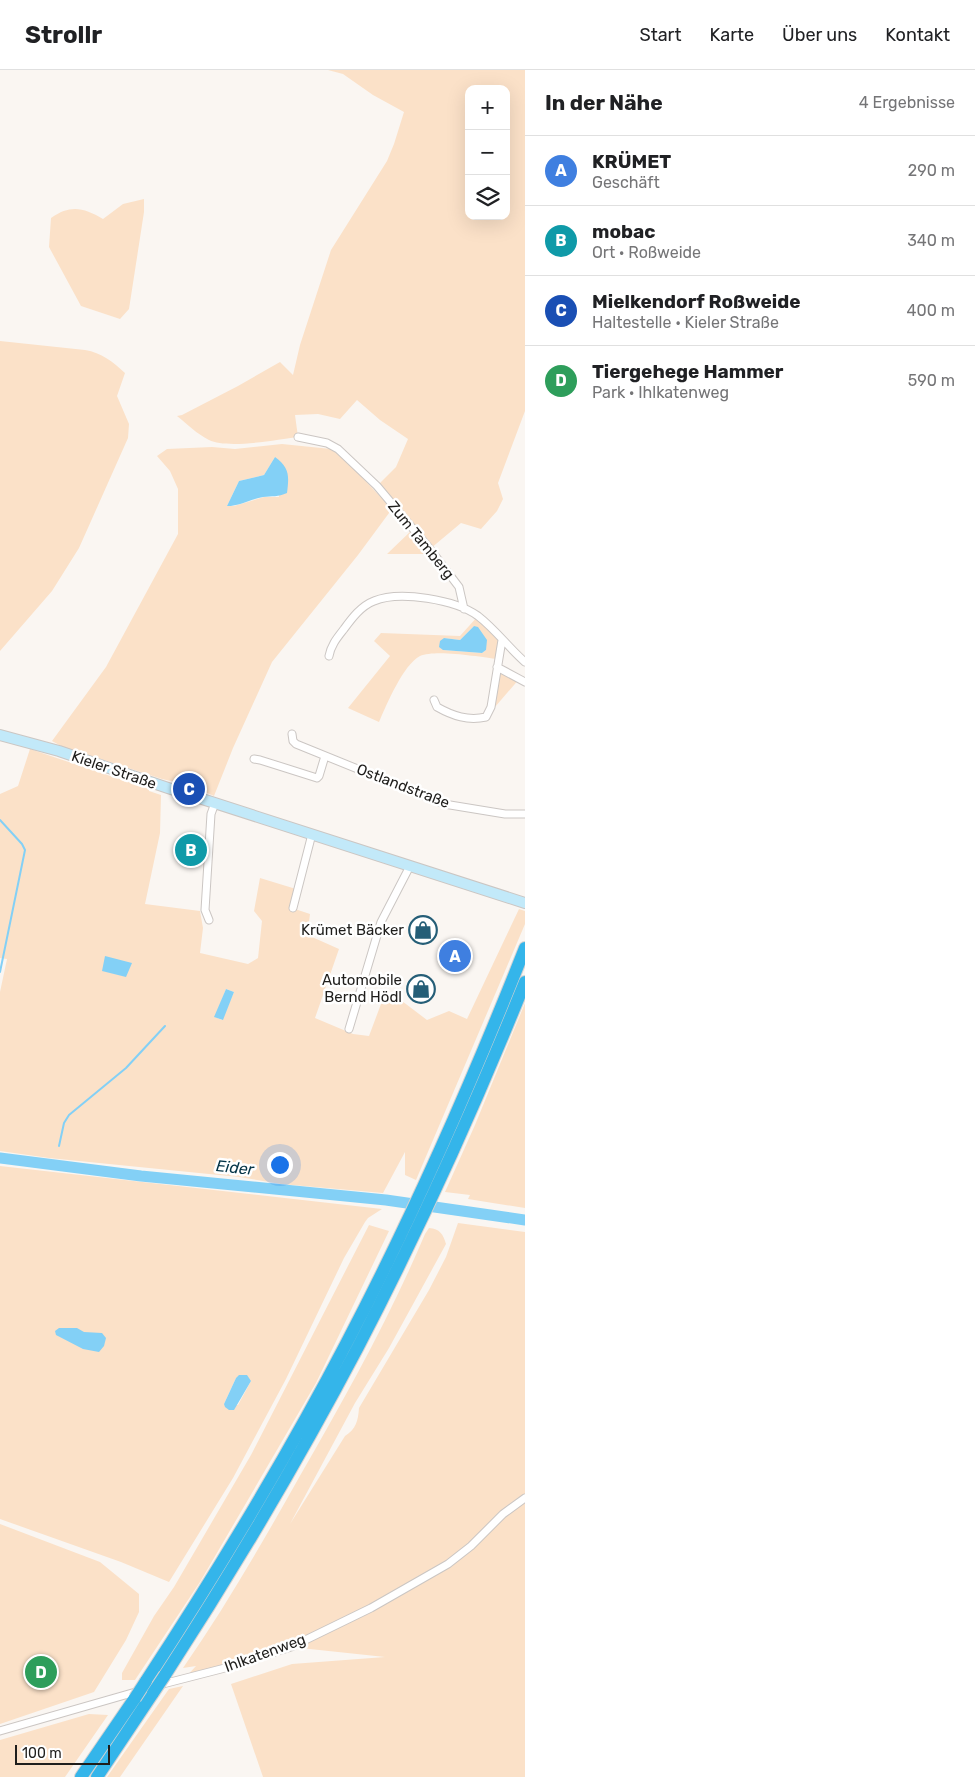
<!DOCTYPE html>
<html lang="de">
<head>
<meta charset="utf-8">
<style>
  :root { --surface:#fff; --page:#f2f2f2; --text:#202124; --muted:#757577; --line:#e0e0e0; --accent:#0b8043 }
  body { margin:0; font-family:Rubik,sans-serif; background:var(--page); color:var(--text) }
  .controls { position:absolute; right:15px; top:15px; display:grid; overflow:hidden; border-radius:10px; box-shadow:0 5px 20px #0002 }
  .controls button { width:45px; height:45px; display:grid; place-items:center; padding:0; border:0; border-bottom:1px solid var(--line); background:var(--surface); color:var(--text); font:25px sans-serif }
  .scale { position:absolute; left:15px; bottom:12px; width:95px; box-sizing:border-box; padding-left:5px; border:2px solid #1f1e1c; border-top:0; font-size:14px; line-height:18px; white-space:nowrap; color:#1f1e1c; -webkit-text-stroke:4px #fff; paint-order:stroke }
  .you { position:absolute; left:279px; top:1094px; width:18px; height:18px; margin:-12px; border:4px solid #fff; border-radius:50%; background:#1a73e8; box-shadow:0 0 0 8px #1a73e833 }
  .badge { display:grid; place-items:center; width:32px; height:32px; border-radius:50%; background:var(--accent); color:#fff; font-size:16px; font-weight:700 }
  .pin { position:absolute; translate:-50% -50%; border:2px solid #fff; box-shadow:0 1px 5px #0006 }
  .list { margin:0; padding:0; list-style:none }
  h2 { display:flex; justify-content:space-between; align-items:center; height:65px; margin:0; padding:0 20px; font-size:21px }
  h2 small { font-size:16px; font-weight:400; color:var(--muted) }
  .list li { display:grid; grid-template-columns:32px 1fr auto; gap:15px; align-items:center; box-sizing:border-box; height:70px; padding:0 20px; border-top:1px solid var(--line) }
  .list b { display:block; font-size:19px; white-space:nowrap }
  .list p { margin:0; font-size:16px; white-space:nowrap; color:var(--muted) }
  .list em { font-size:16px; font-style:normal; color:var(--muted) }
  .icon { flex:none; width:28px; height:28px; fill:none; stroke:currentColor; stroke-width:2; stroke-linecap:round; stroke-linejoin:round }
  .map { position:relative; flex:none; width:525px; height:1707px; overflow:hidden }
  header { display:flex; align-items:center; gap:30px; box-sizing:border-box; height:70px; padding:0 25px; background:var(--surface); border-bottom:1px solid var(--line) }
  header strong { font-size:24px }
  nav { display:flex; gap:28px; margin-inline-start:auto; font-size:18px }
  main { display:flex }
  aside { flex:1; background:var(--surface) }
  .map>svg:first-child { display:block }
  .green { fill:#fbe1c8; fill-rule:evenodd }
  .water { fill:#83d0f6 }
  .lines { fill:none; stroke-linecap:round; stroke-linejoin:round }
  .stream { stroke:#83d0f6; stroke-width:2 }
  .river { stroke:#83d0f6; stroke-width:11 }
  .street-casing { stroke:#cbc6c3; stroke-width:9 }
  .secondary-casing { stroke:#cbc6c3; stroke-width:12 }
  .highway-casing { stroke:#d2d2d2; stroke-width:14 }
  .street { stroke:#fff; stroke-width:7 }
  .secondary { stroke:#c2e9f9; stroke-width:10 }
  .highway { stroke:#34b5ea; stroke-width:12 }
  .highway-bridge-casing { stroke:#d2d2d2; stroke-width:14; stroke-linecap:butt }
  .highway-bridge { stroke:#34b5ea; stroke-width:12 }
  .labels { text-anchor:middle; stroke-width:5; stroke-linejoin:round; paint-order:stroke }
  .street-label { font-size:15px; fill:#1f1e1c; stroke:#fff }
  .poi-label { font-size:15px; fill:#1f1e1c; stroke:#fff; text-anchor:end }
  .water-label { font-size:16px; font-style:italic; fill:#033346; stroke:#fff }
</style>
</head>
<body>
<header>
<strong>Strollr</strong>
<nav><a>Start</a><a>Karte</a><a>Über uns</a><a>Kontakt</a></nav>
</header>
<main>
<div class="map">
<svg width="525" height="1707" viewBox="0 0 525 1707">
  <rect width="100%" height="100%" fill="#faf6f2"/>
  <!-- green -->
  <path class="green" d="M328,0H525V341L498,413L503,429L497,441L481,459L461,453L424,484H387L413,459L377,416L396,397L408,369L380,350L357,330L340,349L318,344L295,345L298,367C276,370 227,379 209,370C197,364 187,354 177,346L182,345L238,316L280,292L293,305L300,275L331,180L387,91L394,74L404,42L373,25L343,4ZM469,19H506V146H469Z
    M144,129V142L129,239L120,249L81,236L49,177L51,148C71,134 84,138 103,149L123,134Z
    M0,271L85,280C102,283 112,291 125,303L117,326L129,354L128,368L79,478L52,521L0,581Z
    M282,374L331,379L339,383L392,439L358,485L272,592L233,678L214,726L189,715L162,709L61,676L52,671L106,597L178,464V419L170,401L157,386L167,379L212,377L235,379ZM275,387L279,427H264L234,436H227L239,411L264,405Z
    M478,546L502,570L498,589C480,587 436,579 420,586C403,595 387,634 379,652L348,638L390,586L374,571L381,563L460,566ZM474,556L486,580L482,583L443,580L444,568L460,570Z
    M497,597L520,608L489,644Z
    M30,679L149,719V721L161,725L160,763L145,834L200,841L203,858L200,883L248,894L258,888L262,851L254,841L260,808L296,819L295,839L310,844L308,860L312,867L339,879L315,948L353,964L369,966L381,934L398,928L427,950L449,941L467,949L519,839L525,841V854L416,1110L405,1105V1082L383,1123L281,1114L239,1107L49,1088L0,1081V922L7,889L0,888V724L18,716ZM226,919L234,922L222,950L215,947Z
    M525,933V1138L468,1129L470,1125L445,1122L475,1055Z
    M0,1096L382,1139L368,1148L365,1152L344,1188L286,1309L233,1408L169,1512L121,1492L0,1449ZM236,1308L251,1311L238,1335L224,1334Z
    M458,1153L525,1162V1707H263L231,1614L292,1594L385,1587L291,1577L184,1609L196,1596L183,1598C226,1536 264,1470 301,1404C346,1326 390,1247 425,1164L429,1158C440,1159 443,1164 446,1174L389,1278L355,1333L290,1454L345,1366C356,1359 358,1351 359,1338L429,1220L446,1187Z
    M369,1155L389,1161L316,1313L200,1512L135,1610H122V1603L154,1546L174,1517L251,1385Z
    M0,1454L100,1492L139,1524V1542L126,1570L94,1622L0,1654Z
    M183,1616L120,1707H107L169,1619Z
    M89,1644L108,1645L65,1707H0V1670Z"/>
  <!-- water -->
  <path class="water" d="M275,387C290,398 289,406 287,423C278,427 272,426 263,427C251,429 240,436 227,436L239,411L264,405Z
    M474,556L478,557L487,570L486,580L482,583L443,580L439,577L440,571L444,568L460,570Z
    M105,886L132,893L126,907L102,901Z
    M226,919L234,922L223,950L214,947Z
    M59,1258H77L84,1262L102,1263L106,1268L104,1276L99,1282L83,1279L56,1265L55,1261Z
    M239,1305H247L251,1311L234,1340H229L225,1337L224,1334L236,1308Z"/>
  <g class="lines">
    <!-- stream -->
    <path class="stream" d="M0,750L22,774L25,780L0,902
      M59,1076L64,1053L69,1045L126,998L165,956"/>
    <!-- river -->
    <path class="river" d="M0,1088L141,1106L386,1130L525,1150"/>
    <defs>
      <path id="street" d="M298,367L327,373L338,379L377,416L430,479L459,517L464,539
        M329,586C331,575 337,568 344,559C352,548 361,536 374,531C400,520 456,530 478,546C495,559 509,578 525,592
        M497,597L525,612
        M434,630L437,637C453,646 468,651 486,647L491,637L502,570
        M292,664L293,671L296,674L444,734L505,744H525
        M254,689L260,690L317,708L319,706L325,686
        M293,838L312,764
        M209,850L205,840L211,744L215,733
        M349,959L381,852L410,796
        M159,1615L225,1598L291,1577L371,1538L448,1494L471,1476L503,1444L525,1428
        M0,1661L139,1621"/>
      <path id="secondary" d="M0,665L59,681L168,718L525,833"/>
      <path id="highway" d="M165,1605C234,1499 299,1389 358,1277C420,1158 475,1036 525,912
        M146,1611C218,1501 286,1389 347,1272C414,1144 472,1012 525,878
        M81,1707L135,1628
        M97,1707L153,1623"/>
    </defs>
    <!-- street casing -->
    <use href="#street" class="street-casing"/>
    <!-- secondary casing -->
    <use href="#secondary" class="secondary-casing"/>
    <!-- highway casing -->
    <use href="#highway" class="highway-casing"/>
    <!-- street -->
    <use href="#street" class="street"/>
    <!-- secondary -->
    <use href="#secondary" class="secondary"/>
    <!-- highway -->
    <use href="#highway" class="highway"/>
    <defs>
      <path id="highway-bridge" d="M153,1623L165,1605
        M135,1628L146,1611"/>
    </defs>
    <!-- highway-bridge casing -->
    <use href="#highway-bridge" class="highway-bridge-casing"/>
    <!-- highway-bridge -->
    <use href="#highway-bridge" class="highway-bridge"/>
  </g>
  <!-- icons -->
  <defs>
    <symbol id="shop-ring" viewBox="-11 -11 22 22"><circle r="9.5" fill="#fff" stroke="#255e77" stroke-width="1.5"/><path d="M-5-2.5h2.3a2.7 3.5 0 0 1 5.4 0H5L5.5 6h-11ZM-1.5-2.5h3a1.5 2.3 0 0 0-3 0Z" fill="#255e77"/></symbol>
  </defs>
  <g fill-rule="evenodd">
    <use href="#shop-ring" x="407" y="844" width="32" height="32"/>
    <use href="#shop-ring" x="405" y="903" width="32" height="32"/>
  </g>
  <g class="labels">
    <!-- street labels -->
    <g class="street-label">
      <text transform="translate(421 470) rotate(51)" y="5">Zum Tamberg</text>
      <text transform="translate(114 700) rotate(19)" y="5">Kieler Straße</text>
      <text transform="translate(403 716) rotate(21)" y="5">Ostlandstraße</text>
      <text transform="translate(265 1583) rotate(-20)" y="5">Ihlkatenweg</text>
    </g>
    <!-- poi labels -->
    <g class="poi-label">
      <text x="404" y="865">Krümet Bäcker</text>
      <text x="402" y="915">Automobile<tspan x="402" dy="17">Bernd Hödl</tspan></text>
    </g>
    <!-- water labels -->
    <g class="water-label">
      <text transform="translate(235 1097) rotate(6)" y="6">Eider</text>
    </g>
  </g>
</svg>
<div class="controls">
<button>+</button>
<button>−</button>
<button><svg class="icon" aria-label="layers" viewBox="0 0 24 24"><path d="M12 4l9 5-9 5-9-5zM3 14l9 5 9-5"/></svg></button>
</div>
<div class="scale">100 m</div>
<div class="you"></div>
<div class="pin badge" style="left:455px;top:886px;background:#3f7fe0">A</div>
<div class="pin badge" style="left:191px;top:780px;background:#0f9aa8">B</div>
<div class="pin badge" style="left:189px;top:719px;background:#1a4fb4">C</div>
<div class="pin badge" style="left:41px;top:1602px;background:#2e9e5b">D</div>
</div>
<aside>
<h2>In der Nähe<small>4 Ergebnisse</small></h2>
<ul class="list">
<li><span class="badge" style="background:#3f7fe0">A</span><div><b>KRÜMET</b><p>Geschäft</p></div><em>290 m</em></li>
<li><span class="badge" style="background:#0f9aa8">B</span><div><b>mobac</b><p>Ort · Roßweide</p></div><em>340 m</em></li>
<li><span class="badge" style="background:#1a4fb4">C</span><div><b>Mielkendorf Roßweide</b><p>Haltestelle · Kieler Straße</p></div><em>400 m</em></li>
<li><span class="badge" style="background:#2e9e5b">D</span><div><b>Tiergehege Hammer</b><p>Park · Ihlkatenweg</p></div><em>590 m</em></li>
</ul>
</aside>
</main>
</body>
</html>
